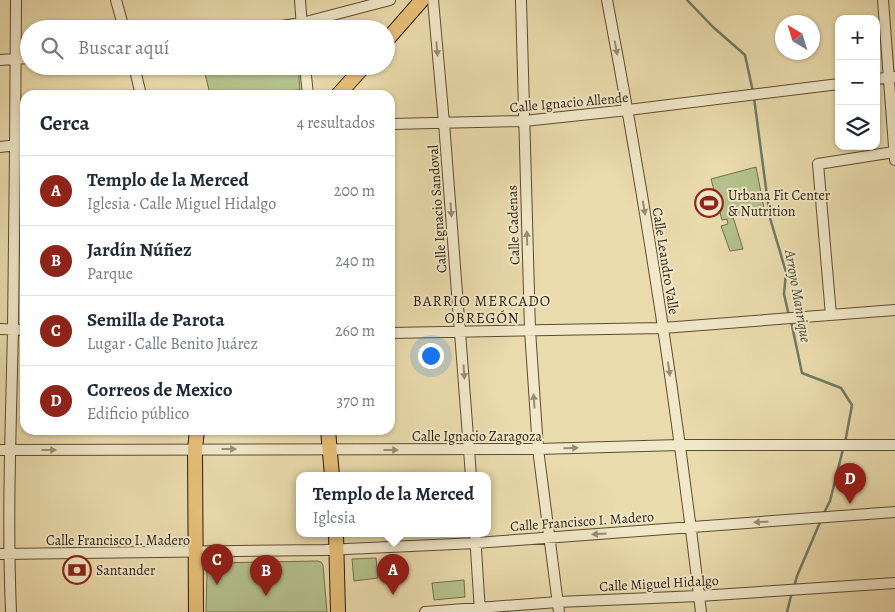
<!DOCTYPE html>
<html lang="es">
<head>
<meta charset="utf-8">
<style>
  :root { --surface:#fff; --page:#f2f2f3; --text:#1f2937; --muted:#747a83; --line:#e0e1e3; --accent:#8f2418 }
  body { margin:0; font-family:Alegreya,serif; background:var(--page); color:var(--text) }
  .controls { position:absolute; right:15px; top:15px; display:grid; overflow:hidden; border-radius:10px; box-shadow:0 1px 4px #0004 }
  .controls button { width:45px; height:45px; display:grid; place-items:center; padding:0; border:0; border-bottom:1px solid var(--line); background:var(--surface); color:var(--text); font:25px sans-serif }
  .compass { position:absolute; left:775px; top:15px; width:45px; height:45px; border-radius:50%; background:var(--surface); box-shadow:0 1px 4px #0004; rotate:322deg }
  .you { position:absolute; left:430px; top:355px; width:18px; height:18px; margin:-12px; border:4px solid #fff; border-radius:50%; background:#1a73e8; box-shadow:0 0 0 8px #1a73e833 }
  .badge { display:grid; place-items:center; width:32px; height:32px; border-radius:50%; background:var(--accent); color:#fff; font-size:16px; font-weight:700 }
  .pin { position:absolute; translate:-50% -41px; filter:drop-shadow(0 1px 2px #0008) }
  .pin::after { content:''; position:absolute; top:26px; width:18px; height:15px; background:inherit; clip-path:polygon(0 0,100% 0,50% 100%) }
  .popup { position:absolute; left:296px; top:472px; width:195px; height:65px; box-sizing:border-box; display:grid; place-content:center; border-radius:10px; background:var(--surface); filter:drop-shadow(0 1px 4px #0005); font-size:16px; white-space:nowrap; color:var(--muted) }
  .popup b { font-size:19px; color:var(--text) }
  .popup::after { content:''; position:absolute; left:50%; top:100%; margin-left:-10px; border:10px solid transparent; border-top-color:var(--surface) }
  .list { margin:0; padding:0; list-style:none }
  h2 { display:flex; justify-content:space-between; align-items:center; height:65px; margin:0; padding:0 20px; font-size:21px }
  h2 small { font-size:16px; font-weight:400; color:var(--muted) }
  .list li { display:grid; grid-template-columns:32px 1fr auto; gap:15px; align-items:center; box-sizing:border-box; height:70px; padding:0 20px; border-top:1px solid var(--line) }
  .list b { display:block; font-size:19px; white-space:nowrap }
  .list p { margin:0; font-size:16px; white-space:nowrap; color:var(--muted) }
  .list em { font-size:16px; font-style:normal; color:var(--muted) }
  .icon { flex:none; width:28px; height:28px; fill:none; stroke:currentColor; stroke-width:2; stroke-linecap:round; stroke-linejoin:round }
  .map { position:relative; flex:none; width:895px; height:612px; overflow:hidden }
  .search { position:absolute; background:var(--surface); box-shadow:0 1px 4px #0004; left:20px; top:20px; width:375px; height:55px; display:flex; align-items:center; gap:12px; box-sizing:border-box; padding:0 18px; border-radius:28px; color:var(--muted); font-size:19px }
  .panel { position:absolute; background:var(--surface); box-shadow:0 1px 4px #0004; left:20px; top:90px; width:375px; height:345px; border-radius:15px }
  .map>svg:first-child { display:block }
  .green { fill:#b4c18c; stroke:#706e4c }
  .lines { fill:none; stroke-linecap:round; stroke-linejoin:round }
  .stream { stroke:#6c7b68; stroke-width:2.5 }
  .minor-casing { stroke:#5b4b34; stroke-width:12 }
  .major-casing { stroke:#2b1b0c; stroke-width:16 }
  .minor { stroke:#f1e8c9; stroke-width:10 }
  .major { stroke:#e5be76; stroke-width:14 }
  .oneway { fill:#988c74 }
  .labels { text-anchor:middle; stroke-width:4; stroke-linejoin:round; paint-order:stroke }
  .street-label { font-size:14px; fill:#2b1b0c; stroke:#f1e8c9 }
  .poi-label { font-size:14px; fill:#2b1b0c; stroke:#f1e8c9; text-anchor:start }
  .water-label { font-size:15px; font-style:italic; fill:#4c4b3a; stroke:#f1e8c9 }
  .neighbourhood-label { font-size:15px; letter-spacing:1px; fill:#2b1b0c; stroke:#f1e8c9 }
</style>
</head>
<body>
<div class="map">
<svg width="895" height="612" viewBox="0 0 895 612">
  <rect width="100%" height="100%" fill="#eadbac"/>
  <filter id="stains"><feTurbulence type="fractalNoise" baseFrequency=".004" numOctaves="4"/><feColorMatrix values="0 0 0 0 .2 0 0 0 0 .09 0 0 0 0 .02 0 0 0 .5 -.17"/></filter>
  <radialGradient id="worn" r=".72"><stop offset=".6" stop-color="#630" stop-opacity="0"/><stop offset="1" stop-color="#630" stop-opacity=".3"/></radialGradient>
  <!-- green -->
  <path class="green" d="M203,66H298L300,90L260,92V95H191L209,90Z
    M756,167L764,208L733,217L743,249L730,251L721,226L728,224L727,219L722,220L711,179Z
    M376,558L378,578L354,581L352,559Z
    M318,561L321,562L323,565L327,612H206L207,569L208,565L212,563Z
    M464,580L465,597L434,600L432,583Z"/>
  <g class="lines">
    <!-- stream -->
    <path class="stream" d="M687,0L713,27L745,55L753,92
      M754,98L770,218L786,272L784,294L789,316
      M791,321L802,373L841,388L852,405L845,443
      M823,515L830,501L843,449
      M794,587L797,576L821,520
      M787,612L792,592"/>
    <defs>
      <path id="minor" d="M116,0L124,29
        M300,0L302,28
        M433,0L444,123L471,476
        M521,0L530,330L538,449L559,612
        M607,0C646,203 677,407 701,612
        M883,0L895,160
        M261,29L302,23L390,0
        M0,60L29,58
        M134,66L141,95
        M305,66L308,95
        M876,79L895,77
        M390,124L524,121L628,110L839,84
        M0,147L25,144
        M831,315L818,164L894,152
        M0,329L25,330
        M390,333L663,328L895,310
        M0,450L538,449L679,445H895
        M475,534L480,612
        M0,554L325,550L476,543L895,512
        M11,612C7,517 11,423 13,329C15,219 15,110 16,0
        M425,612L558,602L699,596L895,583"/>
      <path id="major" d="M386,41L422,0
        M338,95L364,66
        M328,430L332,476
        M336,534L338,612
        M196,612L195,449L197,430"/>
    </defs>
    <!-- minor casing -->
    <use href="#minor" class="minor-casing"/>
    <!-- major casing -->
    <use href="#major" class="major-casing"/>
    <!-- minor -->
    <use href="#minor" class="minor"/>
    <!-- major -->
    <use href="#major" class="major"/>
  </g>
  <!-- one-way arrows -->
  <defs><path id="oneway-solid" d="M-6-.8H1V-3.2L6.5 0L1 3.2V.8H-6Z" transform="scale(1.25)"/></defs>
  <g class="oneway">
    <use href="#oneway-solid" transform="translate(616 48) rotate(79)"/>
    <use href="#oneway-solid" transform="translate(437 49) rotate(85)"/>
    <use href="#oneway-solid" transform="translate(644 208) rotate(81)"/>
    <use href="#oneway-solid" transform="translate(451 210) rotate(86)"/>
    <use href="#oneway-solid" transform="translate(527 238) rotate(-92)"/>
    <use href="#oneway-solid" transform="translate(669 369) rotate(82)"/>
    <use href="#oneway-solid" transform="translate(464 372) rotate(86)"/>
    <use href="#oneway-solid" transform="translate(534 401) rotate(-94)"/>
    <use href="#oneway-solid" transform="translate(571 448) rotate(-2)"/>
    <use href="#oneway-solid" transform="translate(229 449)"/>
    <use href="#oneway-solid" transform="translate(49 450)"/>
    <use href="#oneway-solid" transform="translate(391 450)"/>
    <use href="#oneway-solid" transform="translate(761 522) rotate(176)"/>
    <use href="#oneway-solid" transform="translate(599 534) rotate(176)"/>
  </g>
  <!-- icons -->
  <defs>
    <symbol id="stadium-ring" viewBox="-11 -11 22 22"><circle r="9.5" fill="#f1e8c9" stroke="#8f2418" stroke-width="1.5"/><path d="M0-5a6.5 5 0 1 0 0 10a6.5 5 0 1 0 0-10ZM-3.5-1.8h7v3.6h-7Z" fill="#8f2418"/></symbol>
    <symbol id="bank-ring" viewBox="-11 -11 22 22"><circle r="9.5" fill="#f1e8c9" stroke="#8f2418" stroke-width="1.5"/><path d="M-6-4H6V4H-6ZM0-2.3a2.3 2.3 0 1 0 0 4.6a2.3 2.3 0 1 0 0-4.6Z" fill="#8f2418"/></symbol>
  </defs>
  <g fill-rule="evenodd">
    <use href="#stadium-ring" x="693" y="187" width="32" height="32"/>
    <use href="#bank-ring" x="61" y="554" width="32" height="32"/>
  </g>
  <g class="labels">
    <!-- street labels -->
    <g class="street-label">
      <text transform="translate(569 102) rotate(-5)" y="5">Calle Ignacio Allende</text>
      <text transform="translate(437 209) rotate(-94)" y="5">Calle Ignacio Sandoval</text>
      <text transform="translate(513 225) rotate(-92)" y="5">Calle Cadenas</text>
      <text transform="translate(666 261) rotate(81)" y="5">Calle Leandro Valle</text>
      <text x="477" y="441">Calle Ignacio Zaragoza</text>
      <text transform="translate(582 521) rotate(-4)" y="5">Calle Francisco I. Madero</text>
      <text x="118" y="545">Calle Francisco I. Madero</text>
      <text transform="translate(659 583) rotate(-3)" y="5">Calle Miguel Hidalgo</text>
    </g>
    <!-- poi labels -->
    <g class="poi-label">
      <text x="728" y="200">Urbana Fit Center<tspan x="728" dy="16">&amp; Nutrition</tspan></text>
      <text x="96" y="575">Santander</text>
    </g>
    <!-- water labels -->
    <g class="water-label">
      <text transform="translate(798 296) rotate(80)" y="5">Arroyo Manrique</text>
    </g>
    <!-- neighbourhood labels -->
    <g class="neighbourhood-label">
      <text x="482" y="306">BARRIO MERCADO<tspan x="482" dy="17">OBREGÓN</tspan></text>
    </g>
  </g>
  <rect width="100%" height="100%" filter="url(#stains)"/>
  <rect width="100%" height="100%" fill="url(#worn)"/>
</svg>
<div class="controls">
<button>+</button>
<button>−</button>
<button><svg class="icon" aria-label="layers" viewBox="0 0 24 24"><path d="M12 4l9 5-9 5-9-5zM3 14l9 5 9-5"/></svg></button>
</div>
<svg class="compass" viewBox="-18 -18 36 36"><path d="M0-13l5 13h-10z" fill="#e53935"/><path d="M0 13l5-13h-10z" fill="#747a83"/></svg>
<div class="you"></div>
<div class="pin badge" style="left:393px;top:595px">A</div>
<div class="popup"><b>Templo de la Merced</b>Iglesia</div>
<div class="pin badge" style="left:266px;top:596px">B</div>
<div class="pin badge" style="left:217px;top:585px">C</div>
<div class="pin badge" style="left:850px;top:504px">D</div>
<div class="search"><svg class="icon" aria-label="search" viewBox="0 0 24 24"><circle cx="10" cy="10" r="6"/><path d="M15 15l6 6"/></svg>Buscar aquí</div>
<section class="panel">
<h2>Cerca<small>4 resultados</small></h2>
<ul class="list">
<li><span class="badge">A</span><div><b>Templo de la Merced</b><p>Iglesia · Calle Miguel Hidalgo</p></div><em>200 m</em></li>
<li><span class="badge">B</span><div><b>Jardín Núñez</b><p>Parque</p></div><em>240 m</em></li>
<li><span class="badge">C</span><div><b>Semilla de Parota</b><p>Lugar · Calle Benito Juárez</p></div><em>260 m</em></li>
<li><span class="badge">D</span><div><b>Correos de Mexico</b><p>Edificio público</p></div><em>370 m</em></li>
</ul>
</section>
</div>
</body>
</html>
